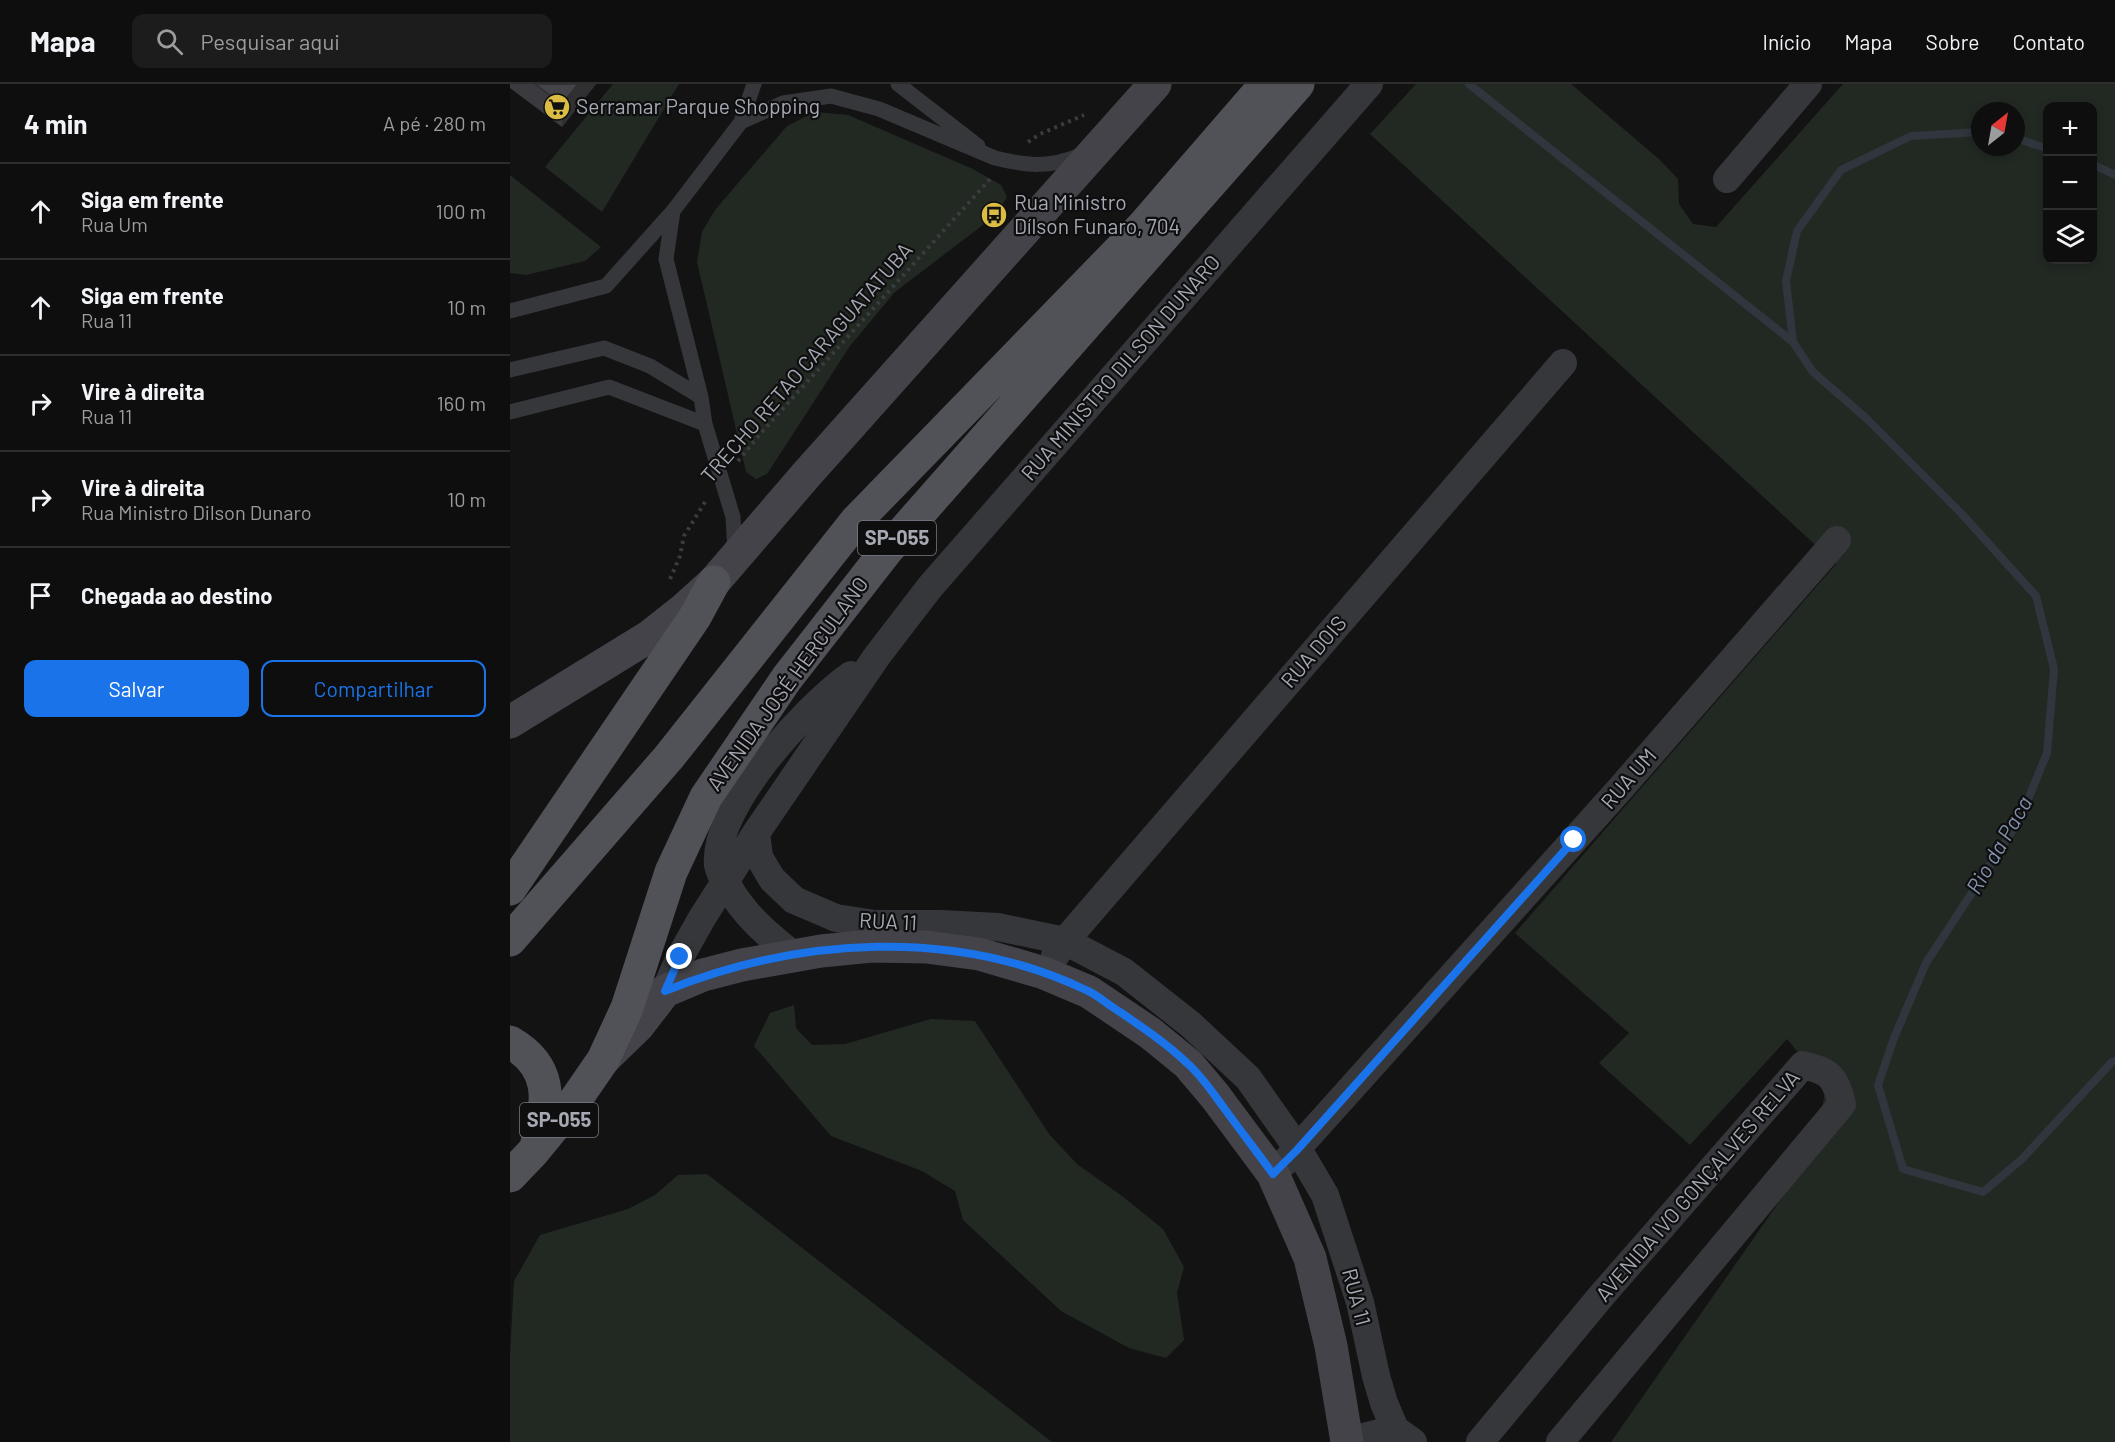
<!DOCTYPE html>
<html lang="pt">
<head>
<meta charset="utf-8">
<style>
  :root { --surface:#0e0e0f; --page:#1c1c1d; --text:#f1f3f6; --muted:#9b9c9e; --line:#2e2e2f; --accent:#1a73e8 }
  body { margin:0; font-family:Barlow,sans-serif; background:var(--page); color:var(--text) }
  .controls { position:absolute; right:18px; top:18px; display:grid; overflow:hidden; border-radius:12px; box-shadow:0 3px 9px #0003 }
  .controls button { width:54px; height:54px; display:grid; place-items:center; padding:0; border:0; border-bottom:2px solid var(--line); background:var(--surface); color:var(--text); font:30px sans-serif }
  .compass { position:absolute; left:1461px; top:18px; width:54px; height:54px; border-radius:50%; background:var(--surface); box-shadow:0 3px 9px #0003; rotate:31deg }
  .stop { position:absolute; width:18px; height:18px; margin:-14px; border:4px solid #1a73e8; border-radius:50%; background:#fff }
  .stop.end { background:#1a73e8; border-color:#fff; box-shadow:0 2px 6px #0008 }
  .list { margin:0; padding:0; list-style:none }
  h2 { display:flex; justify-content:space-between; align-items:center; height:78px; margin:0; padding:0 24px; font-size:26px }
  h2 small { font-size:20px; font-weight:400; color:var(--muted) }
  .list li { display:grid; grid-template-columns:39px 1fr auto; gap:18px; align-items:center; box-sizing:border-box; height:96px; padding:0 24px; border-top:2px solid var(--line) }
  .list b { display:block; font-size:22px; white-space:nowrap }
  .list p { margin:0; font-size:20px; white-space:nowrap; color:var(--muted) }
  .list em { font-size:20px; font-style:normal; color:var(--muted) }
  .actions { display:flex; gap:12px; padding:18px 24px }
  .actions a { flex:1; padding:14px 0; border:2px solid var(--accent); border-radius:12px; text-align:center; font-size:21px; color:var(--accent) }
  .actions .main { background:var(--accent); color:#fff }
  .icon { flex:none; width:33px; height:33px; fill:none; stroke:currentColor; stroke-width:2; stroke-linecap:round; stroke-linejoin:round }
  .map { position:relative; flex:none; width:1605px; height:1358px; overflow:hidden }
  header { display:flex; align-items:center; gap:36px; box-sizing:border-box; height:84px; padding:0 30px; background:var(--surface); border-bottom:2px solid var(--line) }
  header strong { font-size:28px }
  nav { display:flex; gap:33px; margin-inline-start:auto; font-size:21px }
  .search { width:420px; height:54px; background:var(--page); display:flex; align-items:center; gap:15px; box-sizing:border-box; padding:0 21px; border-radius:12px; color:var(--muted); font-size:22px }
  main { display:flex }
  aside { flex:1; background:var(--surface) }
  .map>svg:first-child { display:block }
  .green { fill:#222923; fill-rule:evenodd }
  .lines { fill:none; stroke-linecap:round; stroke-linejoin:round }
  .stream { stroke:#30363d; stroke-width:8 }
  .path { stroke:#3b3b40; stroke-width:4; stroke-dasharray:3 4.5; stroke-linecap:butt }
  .service { stroke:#36373b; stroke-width:15 }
  .minor { stroke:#36373b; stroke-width:28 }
  .secondary { stroke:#434349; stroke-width:33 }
  .primary { stroke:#515158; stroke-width:33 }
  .wall { fill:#3b3b3f }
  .shaded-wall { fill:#303033 }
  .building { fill:#454549; stroke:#303033; stroke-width:1.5 }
  .route { stroke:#1a73e8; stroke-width:8 }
  .labels { text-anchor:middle; stroke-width:4.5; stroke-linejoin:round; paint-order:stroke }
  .shield { fill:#0e0e0f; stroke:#787a82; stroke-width:1.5 }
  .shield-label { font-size:20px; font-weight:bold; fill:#a6a8b3 }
  .poi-label { font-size:21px; fill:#a6a8b3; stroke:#0e0e0f; text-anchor:start }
  .street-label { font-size:21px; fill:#a6a8b3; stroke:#0e0e0f }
  .water-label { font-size:22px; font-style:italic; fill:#8191ab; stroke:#0e0e0f }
</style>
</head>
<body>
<header>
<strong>Mapa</strong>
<div class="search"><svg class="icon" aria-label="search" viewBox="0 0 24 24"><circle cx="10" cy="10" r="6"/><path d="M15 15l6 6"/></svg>Pesquisar aqui</div>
<nav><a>Início</a><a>Mapa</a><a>Sobre</a><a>Contato</a></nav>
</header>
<main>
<aside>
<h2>4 min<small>A pé · 280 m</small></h2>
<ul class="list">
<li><svg class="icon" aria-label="ahead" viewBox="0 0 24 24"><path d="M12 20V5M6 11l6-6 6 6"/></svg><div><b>Siga em frente</b><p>Rua Um</p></div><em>100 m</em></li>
<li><svg class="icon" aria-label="ahead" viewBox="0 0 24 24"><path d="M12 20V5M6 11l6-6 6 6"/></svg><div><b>Siga em frente</b><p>Rua 11</p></div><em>10 m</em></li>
<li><svg class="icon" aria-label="right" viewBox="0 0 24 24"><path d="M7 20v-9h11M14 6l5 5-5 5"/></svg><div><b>Vire à direita</b><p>Rua 11</p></div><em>160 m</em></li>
<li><svg class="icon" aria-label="right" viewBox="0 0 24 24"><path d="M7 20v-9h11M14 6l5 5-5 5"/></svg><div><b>Vire à direita</b><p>Rua Ministro Dilson Dunaro</p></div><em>10 m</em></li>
<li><svg class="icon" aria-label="arrive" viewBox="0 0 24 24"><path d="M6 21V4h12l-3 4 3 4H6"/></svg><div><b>Chegada ao destino</b></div></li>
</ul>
<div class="actions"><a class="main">Salvar</a><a>Compartilhar</a></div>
</aside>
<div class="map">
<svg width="1605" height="1358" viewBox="0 0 1605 1358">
  <rect width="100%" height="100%" fill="#131314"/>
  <!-- green -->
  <path class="green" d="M103,0H169L92,128L35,83Z
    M906,0H1061L1150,76L1168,95L1169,120L1183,140L1206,143L1333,0H1605V1358H1101L1304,1068L1316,1002L1277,955L1180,1061L1089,979L1119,949L1005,849L1326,480L860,50ZM1538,22H1582V176H1538ZM1470,27H1506V63H1470Z
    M305,28L338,31L463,85L491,101L497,113L486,131L385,208L340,262L257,390L246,395L236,388L187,178L192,148L205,126L277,42Z
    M0,91L91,163L75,177L16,191L0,189Z
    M284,921L286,944L302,961L335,960L421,935L465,937L539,1050L567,1080L612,1112L653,1145L674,1183L667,1209L674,1256L656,1274L619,1264L551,1227L453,1136L445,1107L412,1087L321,1052L244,962L260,929Z
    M197,1090L542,1358H0V1270L4,1197L30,1151L118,1125L145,1111L168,1091Z"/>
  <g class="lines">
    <!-- stream -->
    <path class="stream" d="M959,0L1283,258
      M1470,48L1401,52L1331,86L1287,147L1276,197L1283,258L1303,288L1356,334L1450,428L1526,512L1544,585L1537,669L1510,735L1416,879L1384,954L1368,1001L1393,1085L1473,1108L1512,1075L1602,978L1605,977
      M1506,54L1538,65
      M1582,80L1605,91"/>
    <!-- path -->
    <path class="path" d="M518,58L530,50L574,31
      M228,377L251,349L481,94
      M160,495L170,472L174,452L195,418"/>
    <!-- service -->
    <path class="service" d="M388,0L468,62
      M231,38L244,0
      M0,227L96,202L163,127
      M0,286L94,264L140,282L191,313
      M0,328L99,303L195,340
      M225,469L223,433L195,340L191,313L156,175L163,127L231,38L273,19L321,12L369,25L485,74C517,82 540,84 571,71"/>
    <!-- minor -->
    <path class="minor" d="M1217,95L1298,0
      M246,749L249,773L262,795L284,816L326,834L365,840H431L488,843L555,857L614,888L680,940L738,994L788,1065L815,1111L850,1218L866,1292L874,1319L885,1345L903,1358
      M283,871C257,850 234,831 218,802C214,796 209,788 208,781C203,723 296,623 341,591
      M545,872L555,857L1053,279
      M155,907L170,873L192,834L246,749L367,572L420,503L859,0
      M775,1078L1110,705L1327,456
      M837,1357L885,1345
      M970,1358L1092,1211L1293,981C1321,988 1325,993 1332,1020L1050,1358"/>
    <!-- secondary -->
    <path class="secondary" d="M0,638L140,552L173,526L204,498L296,391L645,0
      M95,974L128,942L155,907L193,891L232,881L311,867L362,862L416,863L469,870L534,889L579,908L640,949L678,980L705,1012L763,1090L800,1174L821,1262L837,1358"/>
    <!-- primary -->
    <path class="primary" d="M0,805L185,533L204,498
      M0,856L159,673L346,437L632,143L756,0
      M0,958C42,982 40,1016 27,1058
      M0,1092L23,1068L64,1018L93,976L117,924L161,788L196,713L277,594L377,466L788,0"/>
  </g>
  <!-- wall -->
  <path class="wall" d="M0,0H86L52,43L0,4Z"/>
  <!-- shaded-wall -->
  <path class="shaded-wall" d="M68,0H86L52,43V20Z"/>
  <!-- building -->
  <path class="building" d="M25,0H68L52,20Z"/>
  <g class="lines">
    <!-- route -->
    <path class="route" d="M170,873L155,907C289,853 446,843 578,907C587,911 596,919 604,924C629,941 655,958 677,979C691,991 703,1009 714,1024C730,1046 747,1068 763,1090L788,1065L1064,756"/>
  </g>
  <!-- icons -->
  <defs>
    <symbol id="supermarket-disc" viewBox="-11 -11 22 22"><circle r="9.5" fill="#dcbd43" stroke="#0e0e0f"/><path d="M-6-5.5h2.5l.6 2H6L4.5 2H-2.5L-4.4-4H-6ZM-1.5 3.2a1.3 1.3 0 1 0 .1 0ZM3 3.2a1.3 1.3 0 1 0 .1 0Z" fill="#111"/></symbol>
    <symbol id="bus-disc" viewBox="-11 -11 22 22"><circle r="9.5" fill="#dcbd43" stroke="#0e0e0f"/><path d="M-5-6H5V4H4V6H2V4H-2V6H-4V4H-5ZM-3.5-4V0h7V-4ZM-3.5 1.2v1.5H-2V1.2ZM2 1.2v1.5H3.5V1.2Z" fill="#111"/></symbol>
  </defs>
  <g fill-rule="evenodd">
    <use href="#supermarket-disc" x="32" y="8" width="30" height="30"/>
    <use href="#bus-disc" x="469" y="116" width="30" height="30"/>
  </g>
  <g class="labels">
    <!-- shield labels -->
    <g class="shield">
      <rect x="348" y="437" width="78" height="34" rx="4.5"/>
      <rect x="10" y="1019" width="78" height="34" rx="4.5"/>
    </g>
    <g class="shield-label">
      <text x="387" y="461">SP-055</text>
      <text x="49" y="1043">SP-055</text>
    </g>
    <!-- poi labels -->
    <g class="poi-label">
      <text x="66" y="30">Serramar Parque Shopping</text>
      <text x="504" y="126">Rua Ministro<tspan x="504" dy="24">Dílson Funaro, 704</tspan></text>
    </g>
    <!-- street labels -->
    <g class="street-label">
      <text transform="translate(297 279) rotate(-49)" y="7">TRECHO RETAO CARAGUATATUBA</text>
      <text transform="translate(611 284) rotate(-49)" y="7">RUA MINISTRO DILSON DUNARO</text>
      <text transform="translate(804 568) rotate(-49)" y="7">RUA DOIS</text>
      <text transform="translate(278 600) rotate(-54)" y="7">AVENIDA JOSÉ HERCULANO</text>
      <text transform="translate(1119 695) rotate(-49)" y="7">RUA UM</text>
      <text transform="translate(378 838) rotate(3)" y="7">RUA 11</text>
      <text transform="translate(1188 1102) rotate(-49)" y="7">AVENIDA IVO GONÇALVES RELVA</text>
      <text transform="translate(846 1213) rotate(75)" y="7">RUA 11</text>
    </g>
    <!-- water labels -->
    <g class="water-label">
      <text transform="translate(1489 761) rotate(-60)" y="8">Rio da Paca</text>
    </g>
  </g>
</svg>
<div class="controls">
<button>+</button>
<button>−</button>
<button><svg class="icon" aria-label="layers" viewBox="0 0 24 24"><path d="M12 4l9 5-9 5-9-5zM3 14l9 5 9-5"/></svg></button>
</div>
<svg class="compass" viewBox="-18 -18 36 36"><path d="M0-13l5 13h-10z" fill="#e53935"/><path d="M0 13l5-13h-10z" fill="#9b9c9e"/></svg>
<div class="stop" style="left:1064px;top:756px"></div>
<div class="stop end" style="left:170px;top:873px"></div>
</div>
</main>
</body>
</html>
